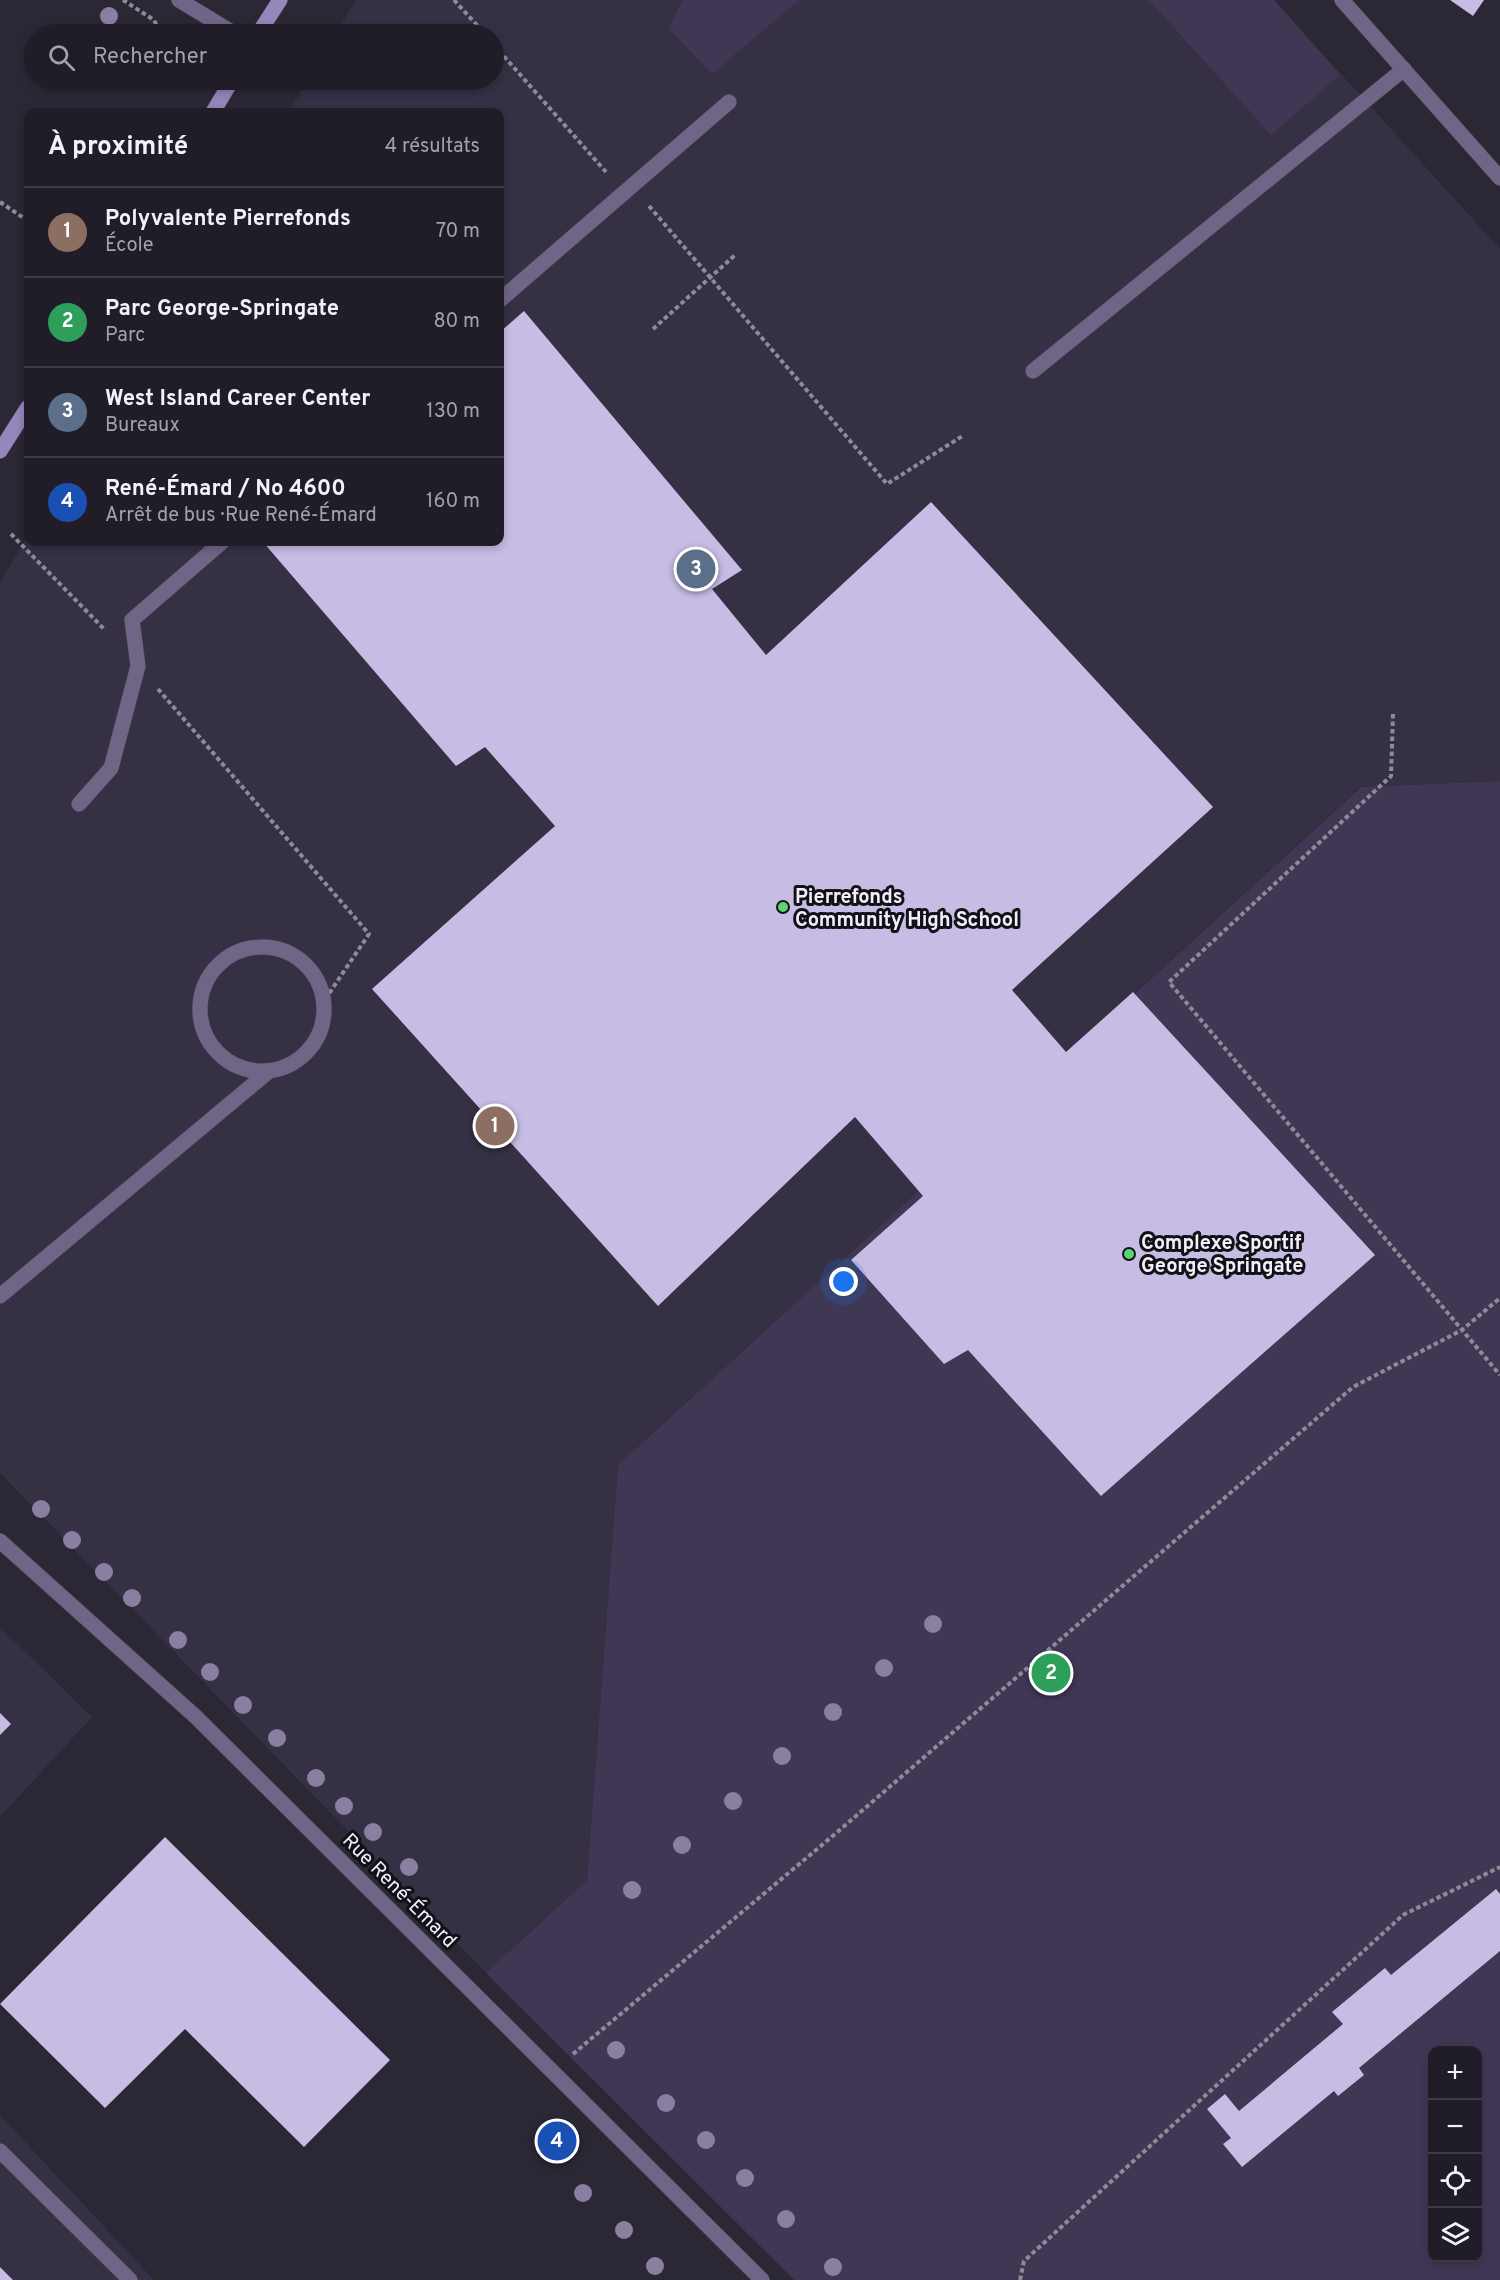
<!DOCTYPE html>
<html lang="fr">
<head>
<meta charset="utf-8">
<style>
  :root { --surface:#201d28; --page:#2d2a34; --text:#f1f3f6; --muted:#a2a2a8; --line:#3d3b45; --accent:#d93025 }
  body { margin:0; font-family:Overpass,sans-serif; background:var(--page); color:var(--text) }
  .controls { position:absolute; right:18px; bottom:18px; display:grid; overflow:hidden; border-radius:12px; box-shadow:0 3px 9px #0003 }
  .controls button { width:54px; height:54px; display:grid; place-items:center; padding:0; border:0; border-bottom:2px solid var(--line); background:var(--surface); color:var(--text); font:30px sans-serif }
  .you { position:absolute; left:844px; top:1282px; width:21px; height:21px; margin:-15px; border:4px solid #fff; border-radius:50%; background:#1a73e8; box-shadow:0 0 0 9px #1a73e833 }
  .badge { display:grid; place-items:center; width:39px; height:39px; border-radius:50%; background:var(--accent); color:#fff; font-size:20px; font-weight:700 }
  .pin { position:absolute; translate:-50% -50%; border:3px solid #fff; box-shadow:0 2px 6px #0006 }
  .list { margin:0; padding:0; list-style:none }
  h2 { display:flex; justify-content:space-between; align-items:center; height:78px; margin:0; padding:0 24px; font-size:26px }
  h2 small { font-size:20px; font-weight:400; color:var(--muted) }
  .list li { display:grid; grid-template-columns:39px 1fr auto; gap:18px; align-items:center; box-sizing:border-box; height:90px; padding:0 24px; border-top:2px solid var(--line) }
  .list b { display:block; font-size:22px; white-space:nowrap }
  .list p { margin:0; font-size:20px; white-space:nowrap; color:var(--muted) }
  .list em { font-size:20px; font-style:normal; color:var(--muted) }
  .icon { flex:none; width:33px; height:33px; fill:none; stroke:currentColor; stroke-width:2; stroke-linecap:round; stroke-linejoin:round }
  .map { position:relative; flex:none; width:1500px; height:2280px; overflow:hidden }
  .search { position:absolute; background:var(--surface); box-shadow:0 3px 9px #0003; left:24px; top:24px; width:480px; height:66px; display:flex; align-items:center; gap:15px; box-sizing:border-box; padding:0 21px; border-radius:33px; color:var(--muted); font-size:22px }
  .panel { position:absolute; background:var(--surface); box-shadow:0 3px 9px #0003; left:24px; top:108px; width:480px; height:438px; border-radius:12px }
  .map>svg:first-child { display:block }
  .built { fill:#353044 }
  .green { fill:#403755; fill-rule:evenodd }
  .building { fill:#c7bce4 }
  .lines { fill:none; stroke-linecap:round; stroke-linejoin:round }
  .lane-casing { stroke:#474350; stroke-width:16 }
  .street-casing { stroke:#474350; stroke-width:16 }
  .secondary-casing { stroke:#474350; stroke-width:16 }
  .path { stroke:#8e8b97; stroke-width:4; stroke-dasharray:4.5 3; stroke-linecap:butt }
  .lane { stroke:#6f6586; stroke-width:15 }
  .street { stroke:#6f6586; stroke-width:15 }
  .secondary { stroke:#9586bb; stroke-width:15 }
  .tree { fill:#8980a1 }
  .poi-dot { fill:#58d570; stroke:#131118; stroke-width:2 }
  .labels { text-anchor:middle; stroke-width:6; stroke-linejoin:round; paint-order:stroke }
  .poi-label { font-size:20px; font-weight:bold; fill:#f2eff9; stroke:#131118; text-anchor:start }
  .street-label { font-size:20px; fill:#f2eff9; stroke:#131118 }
</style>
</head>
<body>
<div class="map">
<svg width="1500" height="2280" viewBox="0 0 1500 2280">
  <rect width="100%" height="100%" fill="#2b2735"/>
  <!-- built -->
  <path class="built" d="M356,0H1274L1500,249V781L1360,787L618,1465L587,1880L486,1973L0,1473V582L28,536V542H500V112H288L308,80H494V34H335Z
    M0,1627L92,1717L0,1817Z
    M0,2115L154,2280H0Z"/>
  <!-- green -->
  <path class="green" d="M682,0H799L712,74L669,29Z
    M1149,0H1274L1340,75L1271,135Z
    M1500,781V2280H794L486,1973L587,1880L618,1465L1361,787ZM1432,2050H1478V2258H1432Z"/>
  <!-- building -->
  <path class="building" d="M1450,0H1484L1473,16Z
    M524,311L742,570L712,589L766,655L931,502L1213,807L1012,990L1066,1052L1133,992L1375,1255L1101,1496L968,1350L944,1364L851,1260L923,1196L855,1117L658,1306L372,989L555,826L485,747L456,766L263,542H500V332Z
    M0,1713L11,1724L0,1735Z
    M165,1837L390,2060L304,2147L185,2029L105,2108L0,2004Z
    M1496,1889L1500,1894V1951L1359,2068L1364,2075L1338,2096L1334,2091L1242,2167L1223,2144L1231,2138L1207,2109L1225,2094L1239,2111L1343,2024L1332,2012L1385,1968L1391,1975Z
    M0,2267L13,2280H0Z"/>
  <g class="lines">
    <defs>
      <path id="lane" d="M179,0L235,34
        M500,300L729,102
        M1033,371L1404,69
        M79,804L111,768L138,666L132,620L222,542
        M200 1009a62 62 0 1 1 124 0a62 62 0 1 1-124 0Z
        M0,1296L268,1072
        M0,2151L130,2280"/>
      <path id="street" d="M1342,0L1500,178
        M0,1541L196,1717L762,2280"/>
      <path id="secondary" d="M258,34L280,0
        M213,112L232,80
        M0,451L28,407"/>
    </defs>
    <!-- lane casing -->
    <use href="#lane" class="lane-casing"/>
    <!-- street casing -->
    <use href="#street" class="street-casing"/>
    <!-- secondary casing -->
    <use href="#secondary" class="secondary-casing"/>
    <!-- path -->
    <path class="path" d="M123,0L154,20L161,34
      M454,0L485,34
      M494,45L606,172
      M0,202L28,221
      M649,206L887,484L964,435
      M653,329L735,255
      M11,534L105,630
      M158,689L369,934L324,1001
      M1393,714L1391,776L1169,982L1500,1375
      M573,2054L835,1834L1353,1387L1462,1330L1500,1298
      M1020,2280L1024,2261L1403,1915L1500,1867"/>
    <!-- lane -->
    <use href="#lane" class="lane"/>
    <!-- street -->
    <use href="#street" class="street"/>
    <!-- secondary -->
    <use href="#secondary" class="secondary"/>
  </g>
  <!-- trees -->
  <g class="tree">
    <circle cx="109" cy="16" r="9"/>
    <circle cx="41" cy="1509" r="9"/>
    <circle cx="72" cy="1540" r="9"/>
    <circle cx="104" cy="1572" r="9"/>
    <circle cx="132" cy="1598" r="9"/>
    <circle cx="933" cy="1624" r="9"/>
    <circle cx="178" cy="1640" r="9"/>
    <circle cx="884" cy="1668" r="9"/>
    <circle cx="210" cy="1672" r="9"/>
    <circle cx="243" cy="1705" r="9"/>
    <circle cx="833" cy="1712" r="9"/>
    <circle cx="277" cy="1738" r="9"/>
    <circle cx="782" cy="1756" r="9"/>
    <circle cx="316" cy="1778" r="9"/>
    <circle cx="733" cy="1801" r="9"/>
    <circle cx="344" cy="1806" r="9"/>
    <circle cx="373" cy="1832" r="9"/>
    <circle cx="682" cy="1845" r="9"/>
    <circle cx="409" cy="1867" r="9"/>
    <circle cx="632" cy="1890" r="9"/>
    <circle cx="616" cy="2050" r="9"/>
    <circle cx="666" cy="2103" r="9"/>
    <circle cx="706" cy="2140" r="9"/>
    <circle cx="745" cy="2178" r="9"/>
    <circle cx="583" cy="2193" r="9"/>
    <circle cx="786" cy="2219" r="9"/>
    <circle cx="624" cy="2230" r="9"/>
    <circle cx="655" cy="2266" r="9"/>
    <circle cx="833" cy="2267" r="9"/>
  </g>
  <!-- markers -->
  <g class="poi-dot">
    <circle cx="783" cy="907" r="6"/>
    <circle cx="1129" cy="1254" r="6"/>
  </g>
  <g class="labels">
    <!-- poi labels -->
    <g class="poi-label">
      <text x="795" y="903">Pierrefonds<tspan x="795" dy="23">Community High School</tspan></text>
      <text x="1141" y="1249">Complexe Sportif<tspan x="1141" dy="23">George Springate</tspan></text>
    </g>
    <!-- street labels -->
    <g class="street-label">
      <text transform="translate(400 1890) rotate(45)" y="7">Rue René-Émard</text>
    </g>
  </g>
</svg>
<div class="controls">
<button>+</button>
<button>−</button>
<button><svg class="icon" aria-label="locate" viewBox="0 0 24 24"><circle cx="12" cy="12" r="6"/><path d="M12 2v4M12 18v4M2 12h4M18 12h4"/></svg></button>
<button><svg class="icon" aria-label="layers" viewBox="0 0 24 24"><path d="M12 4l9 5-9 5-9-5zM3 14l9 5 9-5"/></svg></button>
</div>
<div class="you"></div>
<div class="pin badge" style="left:495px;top:1126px;background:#8d6e63">1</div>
<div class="pin badge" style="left:1051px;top:1673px;background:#2e9e5b">2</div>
<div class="pin badge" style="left:696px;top:569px;background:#5c6f8a">3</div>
<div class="pin badge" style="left:557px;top:2141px;background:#1a4fb4">4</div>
<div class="search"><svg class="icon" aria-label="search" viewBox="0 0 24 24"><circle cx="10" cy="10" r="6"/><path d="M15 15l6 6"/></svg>Rechercher</div>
<section class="panel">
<h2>À proximité<small>4 résultats</small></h2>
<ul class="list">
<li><span class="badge" style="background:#8d6e63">1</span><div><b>Polyvalente Pierrefonds</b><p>École</p></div><em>70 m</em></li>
<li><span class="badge" style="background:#2e9e5b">2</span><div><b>Parc George-Springate</b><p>Parc</p></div><em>80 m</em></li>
<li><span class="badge" style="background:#5c6f8a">3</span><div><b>West Island Career Center</b><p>Bureaux</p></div><em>130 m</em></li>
<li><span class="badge" style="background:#1a4fb4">4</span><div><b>René-Émard / No 4600</b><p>Arrêt de bus · Rue René-Émard</p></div><em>160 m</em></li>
</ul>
</section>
</div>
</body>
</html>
